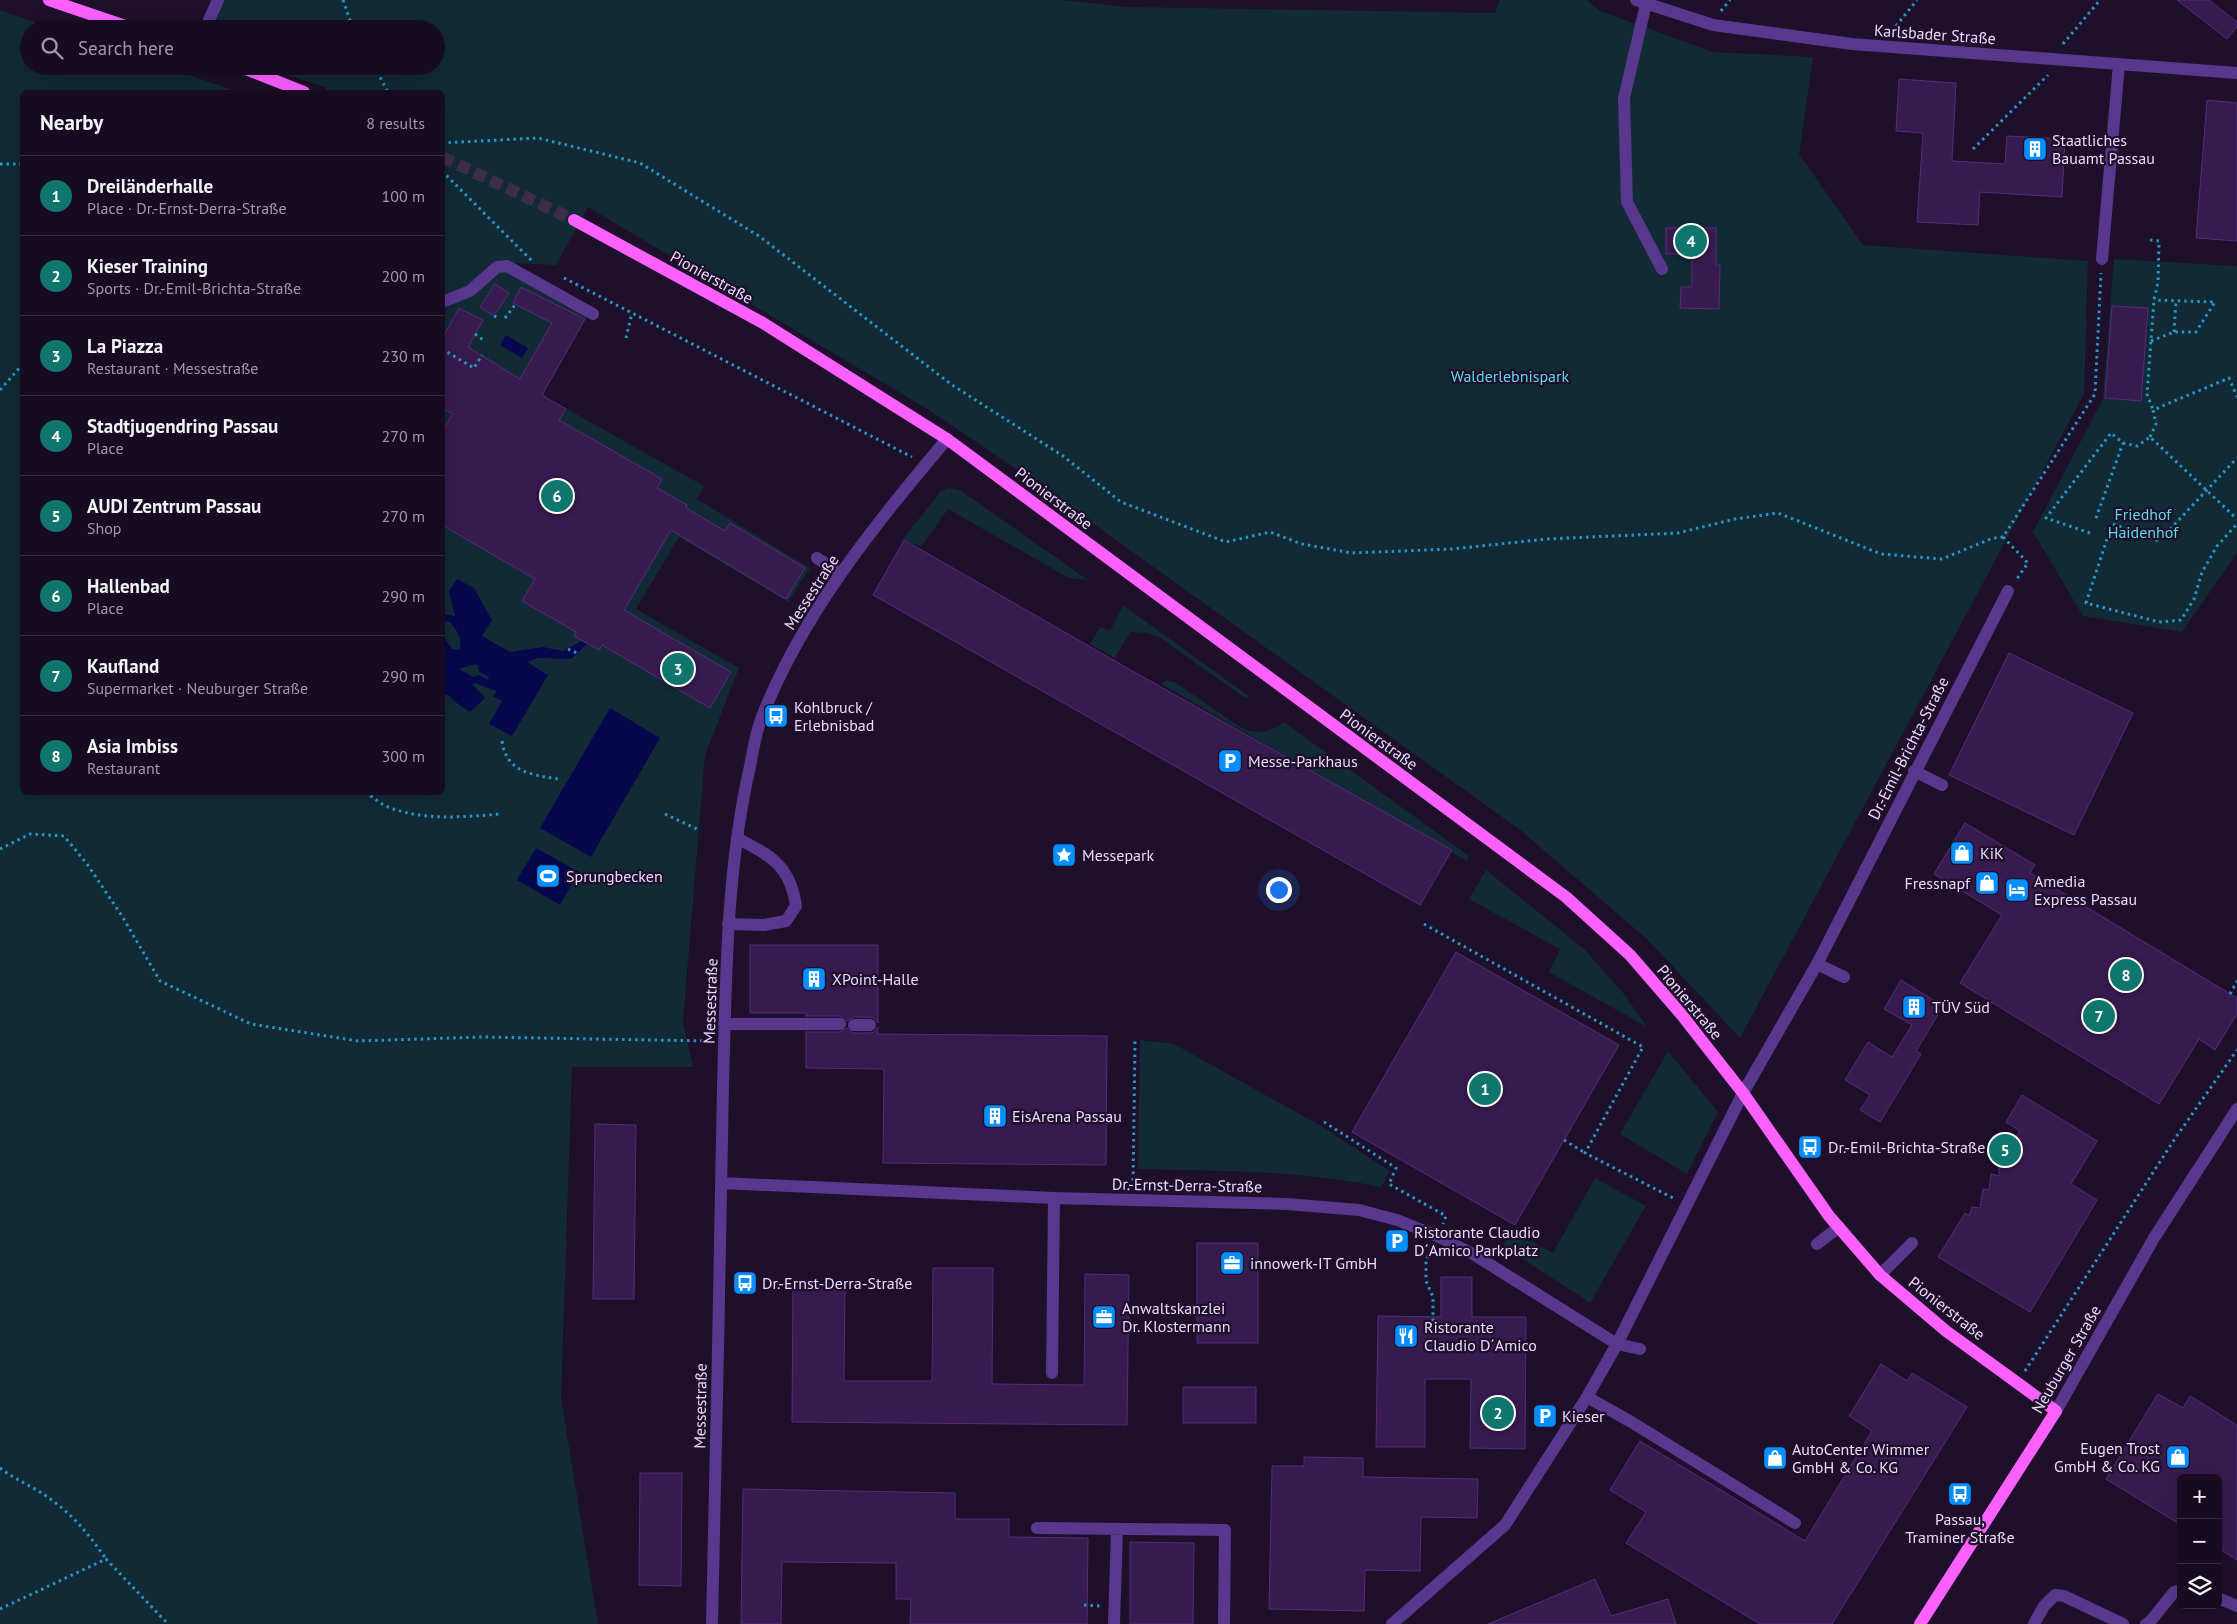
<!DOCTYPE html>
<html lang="en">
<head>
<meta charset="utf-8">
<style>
  :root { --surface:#160b20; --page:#23192d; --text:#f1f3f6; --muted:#9e9ba5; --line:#352b3e; --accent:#0f766e }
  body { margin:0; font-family:"PT Sans",sans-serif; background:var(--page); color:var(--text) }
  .controls { position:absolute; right:15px; bottom:15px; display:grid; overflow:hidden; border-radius:8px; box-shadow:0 5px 20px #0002 }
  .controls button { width:45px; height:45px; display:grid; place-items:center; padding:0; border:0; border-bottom:1px solid var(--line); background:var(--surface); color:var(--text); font:25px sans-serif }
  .you { position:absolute; left:1278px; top:889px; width:18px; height:18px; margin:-12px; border:4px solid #fff; border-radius:50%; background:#1a73e8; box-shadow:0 0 0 8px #1a73e833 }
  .badge { display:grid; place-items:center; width:32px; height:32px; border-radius:50%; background:var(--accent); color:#fff; font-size:16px; font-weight:700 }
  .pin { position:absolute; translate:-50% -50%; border:2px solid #fff; box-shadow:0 1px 5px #0006 }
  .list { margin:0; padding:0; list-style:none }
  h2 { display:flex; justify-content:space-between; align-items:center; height:65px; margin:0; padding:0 20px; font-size:21px }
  h2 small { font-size:16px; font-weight:400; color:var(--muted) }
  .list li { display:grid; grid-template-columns:32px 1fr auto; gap:15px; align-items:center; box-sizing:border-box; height:80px; padding:0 20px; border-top:1px solid var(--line) }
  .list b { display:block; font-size:19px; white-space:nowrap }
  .list p { margin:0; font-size:16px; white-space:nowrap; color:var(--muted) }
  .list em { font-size:16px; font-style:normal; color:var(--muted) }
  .icon { flex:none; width:28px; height:28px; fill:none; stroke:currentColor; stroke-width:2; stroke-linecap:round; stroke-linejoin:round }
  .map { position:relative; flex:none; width:2237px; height:1624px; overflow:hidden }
  .search { position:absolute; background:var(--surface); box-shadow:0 5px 20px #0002; left:20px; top:20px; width:425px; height:55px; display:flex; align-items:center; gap:12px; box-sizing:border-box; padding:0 18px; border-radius:28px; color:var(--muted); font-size:19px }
  .panel { position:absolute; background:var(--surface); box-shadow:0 5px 20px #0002; left:20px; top:90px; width:425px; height:705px; border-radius:8px }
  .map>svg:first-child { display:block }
  .green { fill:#112a36 }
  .water { fill:#07084c; fill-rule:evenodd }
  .building { fill:#371a4e; stroke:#572a7b }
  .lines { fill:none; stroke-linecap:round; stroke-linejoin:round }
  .major-tunnel { stroke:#3d2d4b; stroke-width:12; stroke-dasharray:12 6; stroke-linecap:butt }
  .path { stroke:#2897c5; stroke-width:3; stroke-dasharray:2.5 4; stroke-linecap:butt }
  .minor { stroke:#59378d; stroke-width:12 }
  .major { stroke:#fc60ff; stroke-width:12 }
  .labels { text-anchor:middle; stroke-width:4.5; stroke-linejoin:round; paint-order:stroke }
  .street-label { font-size:16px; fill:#ebd9ff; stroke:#1e0f2b }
  .poi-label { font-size:16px; fill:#ebd9ff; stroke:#1e0f2b; text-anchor:start }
  .park-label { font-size:16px; fill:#5cdae9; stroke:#1e0f2b }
</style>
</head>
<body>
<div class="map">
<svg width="2237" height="1624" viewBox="0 0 2237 1624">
  <rect width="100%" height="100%" fill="#1e0f2b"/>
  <!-- green -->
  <path class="green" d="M217,0H1063L1128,7L1495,13L1500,0H1587L1600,11L1713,52L1813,57L1799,154L1863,245L2088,261L2084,394L1740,1038L1647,939L1519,829L1028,477L929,410L588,207L556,265L514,263L587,317L542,395L704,486L697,499L810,568L788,602L679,537L636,609L739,668L705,755L683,1022L693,1067H572L561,1398L598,1624H0V10L54,29H29V66H162L238,92H22V792H442V92H325L326,87L259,66H436V29H204Z
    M2114,259L2237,266V553L2182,632L2083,616L2033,532L2103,399Z
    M948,488L960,490L1088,580L1069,578L948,509L921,547L903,539L940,492Z
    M1123,605L1250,697L1245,698L1159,637L1146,633L1130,632L1115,658L1090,644L1100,627L1110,631Z
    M1166,680L1176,683L1240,727C1258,735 1269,733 1284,722L1469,856L1467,861L1161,684Z
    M1486,870L1585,950L1624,994L1647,1027L1549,972L1560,949L1469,899Z
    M1140,1040L1174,1044L1321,1126L1390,1171L1381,1187C1300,1170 1219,1171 1138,1169Z
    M1668,1051L1718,1112L1687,1174L1620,1134Z
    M1595,1178L1646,1206L1590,1303L1503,1246L1512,1231L1553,1253Z"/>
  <!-- water -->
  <path class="water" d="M506,335L528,348L522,358L500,345Z
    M457,579L474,588L492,620L482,636L510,652L543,647L563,651L582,641L587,644L571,659L539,658L527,662L548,675L512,736L489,724L502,701L493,696L497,691L474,683L473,685L485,698L470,712L451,699V697L443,693V654H446L443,649V636L452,649L459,650C464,640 457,631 450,622H443V614L455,616L449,591ZM476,664L478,666L479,672L489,677L488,680L479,675L473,677L459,669Z
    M610,708L660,738L591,857L540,828Z
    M536,848L579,872L560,905L517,880Z"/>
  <!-- building -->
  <path class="building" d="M2177,0H2209L2237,22V27L2227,39Z
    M1899,79L1956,83L1952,161L2005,164L2007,136L2065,139L2062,197L1980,192L1978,225L1917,222L1923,133L1896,131Z
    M2207,100L2237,103V241L2196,238Z
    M1666,228H1716V265H1720L1719,309L1680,308L1681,287H1692V254H1666Z
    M495,284L509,293L494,316L480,307Z
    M521,287L585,319L542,395L566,409L559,420L662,479L657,488L687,505L686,508L725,531L730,523L805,568L786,599L671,530L624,610L731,672L710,708L602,645L599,650L574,636L576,632L522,601L535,579L442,525V431L453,414L442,408V339L459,308L483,320L468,347L520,379L552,323L513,303Z
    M2112,306L2148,308L2141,401L2105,398Z
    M904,540L1136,673L1452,850L1420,905L873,595Z
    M2009,653L2133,713L2074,835L1949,775Z
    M1965,823L2035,865L2030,873L2237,998V1014L2215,1050L2199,1039L2159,1104L1960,983L2002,915L1934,874Z
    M750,945H878V1023L874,1018L870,1017H854L847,1021L840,1016H806V1013H750Z
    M1456,952L1619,1045L1515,1225L1352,1132Z
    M1901,980L1943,1006L1916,1051L1921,1054L1880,1122L1860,1110L1870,1095L1845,1080L1868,1042L1892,1057L1912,1025L1884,1009Z
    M878,1027V1034L1107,1036L1106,1165L883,1163L884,1069L806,1068V1032H840L847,1028L854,1033H870L874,1032Z
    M2022,1095L2097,1141L2071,1184L2097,1200L2030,1312L1938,1257L1965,1213L1969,1216L1972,1207L1980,1208L1983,1189L1989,1190L1991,1174L1999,1176V1160L2020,1131L2006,1122Z
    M595,1124L636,1125L634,1299H593Z
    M1197,1243H1258V1343H1197Z
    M933,1268H993L992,1384L1084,1385L1085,1274L1129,1275L1127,1425L792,1422L793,1283H845L844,1381H932Z
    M1441,1277H1472V1317H1526L1525,1449L1470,1448L1471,1379H1425V1447H1376L1378,1316L1441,1317Z
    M1881,1364L1907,1381L1912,1373L1967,1407L1832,1624H1760L1626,1543L1646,1512L1610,1490L1640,1441L1805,1541L1872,1431L1849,1416Z
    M1183,1387H1256V1423H1183Z
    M2158,1394L2183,1408L2190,1396L2237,1425V1560L2218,1548V1478H2181V1525L2106,1479Z
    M1304,1457L1363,1458V1477L1478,1479L1477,1518L1421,1517L1420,1571L1365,1570L1364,1611L1269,1609L1272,1466H1304Z
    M640,1473H682L681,1586L639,1585Z
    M743,1489L955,1493V1519H1009V1537L1088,1538L1087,1624H910L911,1599H896V1563L782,1562L781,1624H741Z
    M1130,1542L1194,1543L1193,1624H1130Z
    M1595,1579L1611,1616L1668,1599L1676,1624H1488Z"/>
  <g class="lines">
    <!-- major-tunnel -->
    <path class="major-tunnel" d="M442,157L574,220"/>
    <!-- path -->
    <path class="path" d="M343,0L353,29
      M1721,11L1730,0
      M1896,26L1917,0
      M2063,44L2100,0
      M374,66L388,92
      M442,143L538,138L640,163L759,236L952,385L1063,456L1121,502L1226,542L1270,532L1302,544L1352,553L1452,549L1547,539L1678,533L1735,519L1778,513L1881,554L1942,559L1993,538L2003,537L2095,394L2101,273
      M1973,149L2048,75
      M0,164H22
      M442,171L532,261
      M2150,240L2159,241L2158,282L2154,300L2147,394L2153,410
      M564,278L912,457
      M494,316L499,318
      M505,318L515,305
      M2174,332L2176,301
      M475,334L485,341
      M626,338L632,313
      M2151,341L2174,332H2196L2215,302L2154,300
      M442,349L474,368L482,355
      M0,390L22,365
      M2150,437L2156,424L2153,410L2229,378L2237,397
      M2096,518L2123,443
      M2113,524L2159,541L2237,458
      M2090,533L2046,518L2111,433L2123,443L2137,446L2150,437L2237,519
      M2003,537L2028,563L2016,580
      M2107,539L2086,603L2159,622L2181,620L2194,599L2202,572L2217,546L2237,524
      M568,649L577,653
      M502,741C506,772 532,775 558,779
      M365,792C373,797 380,804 388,807C424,821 463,817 500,814
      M665,814L699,830
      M0,849L30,834L64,836L87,864L122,916L160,981L251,1024L358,1041L482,1037L709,1041
      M1424,924L1643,1047L1585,1153L1673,1198
      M2230,994L2237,981
      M1324,1122L1396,1168L1389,1184L1446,1216L1443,1224
      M1564,1140L1585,1153
      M1133,1187L1135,1041
      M1431,1250L1426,1260V1281L1433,1297V1345
      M2025,1371L2174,1140L2237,1050
      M0,1468C17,1481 37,1488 53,1501C76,1518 90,1536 106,1559
      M1084,1605L1100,1606
      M0,1609L106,1559L168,1624"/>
    <!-- minor -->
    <path class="minor" d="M1636,0L1713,25L1852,44L2237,73
      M1646,4L1624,98L1627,202L1662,269
      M205,29L218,0
      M2102,259L2119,64
      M442,302L470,291L497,267L507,266L593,314
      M817,558L840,574
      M1914,771L1942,785
      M728,924L764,925L786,921L796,906C790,865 771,856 737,838
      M1817,964L1844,977
      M724,1024H840
      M854,1025H870
      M721,1183L1054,1198L1287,1204L1359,1210L1397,1220L1437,1236L1473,1254L1617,1344L1640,1349
      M1817,1244L1839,1227
      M1880,1275L1912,1243
      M1052,1373L1054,1198
      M1587,1397L1633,1423L1795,1523
      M2056,1411L2154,1238L2237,1109
      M1037,1528L1225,1530L1224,1624
      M2218,1598L2237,1606
      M712,1624C717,1445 719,1265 723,1086C726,983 726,881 747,780C752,760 754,738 761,719C802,614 875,524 947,439
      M1114,1624L1117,1529
      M1392,1624L1505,1525L1587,1397L1617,1344L1743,1093L1817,964L2008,591
      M2034,1624L2044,1606L2055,1595L2064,1596L2123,1624
      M2146,1624L2149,1623L2174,1592L2181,1590"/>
    <!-- major -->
    <path class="major" d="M49,0L134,29
      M238,66L304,92
      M574,220L763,323L947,439L1566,897L1630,955L1681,1014L1743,1093L1829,1216L1880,1275L1946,1331L2056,1411L1920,1624"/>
  </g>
  <!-- icons -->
  <defs>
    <symbol id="building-square" viewBox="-11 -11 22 22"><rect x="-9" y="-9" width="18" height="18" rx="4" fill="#058eff" stroke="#1e0f2b"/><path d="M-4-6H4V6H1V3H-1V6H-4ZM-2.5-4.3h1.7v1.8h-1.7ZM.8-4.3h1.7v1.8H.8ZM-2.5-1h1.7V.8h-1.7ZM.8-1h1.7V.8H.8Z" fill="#fff"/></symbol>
    <symbol id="bus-square" viewBox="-11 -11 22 22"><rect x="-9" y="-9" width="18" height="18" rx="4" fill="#058eff" stroke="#1e0f2b"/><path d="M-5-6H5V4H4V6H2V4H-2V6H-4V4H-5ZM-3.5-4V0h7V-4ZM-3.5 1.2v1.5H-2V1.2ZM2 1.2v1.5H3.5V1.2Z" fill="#fff"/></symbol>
    <symbol id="parking-square" viewBox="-11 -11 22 22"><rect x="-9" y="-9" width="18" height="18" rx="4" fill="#058eff" stroke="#1e0f2b"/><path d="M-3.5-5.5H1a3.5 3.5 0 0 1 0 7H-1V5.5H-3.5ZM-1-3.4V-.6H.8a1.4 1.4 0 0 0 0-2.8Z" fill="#fff"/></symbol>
    <symbol id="shop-square" viewBox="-11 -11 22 22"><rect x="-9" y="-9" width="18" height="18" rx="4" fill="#058eff" stroke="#1e0f2b"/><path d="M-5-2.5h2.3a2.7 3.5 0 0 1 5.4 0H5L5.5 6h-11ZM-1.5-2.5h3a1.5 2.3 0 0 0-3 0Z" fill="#fff"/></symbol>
    <symbol id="sight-square" viewBox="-11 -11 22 22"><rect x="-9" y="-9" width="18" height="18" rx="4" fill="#058eff" stroke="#1e0f2b"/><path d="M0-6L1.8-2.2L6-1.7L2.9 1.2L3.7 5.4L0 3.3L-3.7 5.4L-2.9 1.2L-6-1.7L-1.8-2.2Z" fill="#fff"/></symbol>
    <symbol id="stadium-square" viewBox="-11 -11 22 22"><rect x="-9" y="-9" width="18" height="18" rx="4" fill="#058eff" stroke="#1e0f2b"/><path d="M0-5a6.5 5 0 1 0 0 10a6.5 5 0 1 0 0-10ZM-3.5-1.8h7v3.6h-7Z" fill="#fff"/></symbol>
    <symbol id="hotel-square" viewBox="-11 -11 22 22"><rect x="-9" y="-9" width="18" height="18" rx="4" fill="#058eff" stroke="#1e0f2b"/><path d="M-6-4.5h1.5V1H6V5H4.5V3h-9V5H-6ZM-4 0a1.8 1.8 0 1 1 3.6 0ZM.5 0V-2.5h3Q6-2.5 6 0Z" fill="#fff"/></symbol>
    <symbol id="office-square" viewBox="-11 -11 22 22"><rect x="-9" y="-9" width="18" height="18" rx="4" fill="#058eff" stroke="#1e0f2b"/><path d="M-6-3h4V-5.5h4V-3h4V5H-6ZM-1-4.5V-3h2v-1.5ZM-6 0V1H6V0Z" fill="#fff"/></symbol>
    <symbol id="restaurant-square" viewBox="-11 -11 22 22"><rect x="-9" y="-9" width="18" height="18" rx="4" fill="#058eff" stroke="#1e0f2b"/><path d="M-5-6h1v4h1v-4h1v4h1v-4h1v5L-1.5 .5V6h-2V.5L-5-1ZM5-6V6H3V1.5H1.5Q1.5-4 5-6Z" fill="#fff"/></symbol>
  </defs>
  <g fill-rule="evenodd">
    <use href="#building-square" x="2021" y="135" width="28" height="28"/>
    <use href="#bus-square" x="762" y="702" width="28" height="28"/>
    <use href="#parking-square" x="1216" y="747" width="28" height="28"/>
    <use href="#shop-square" x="1948" y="839" width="28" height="28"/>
    <use href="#sight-square" x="1050" y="841" width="28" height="28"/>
    <use href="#stadium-square" x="534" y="862" width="28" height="28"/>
    <use href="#shop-square" x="1973" y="869" width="28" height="28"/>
    <use href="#hotel-square" x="2003" y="876" width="28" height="28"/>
    <use href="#building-square" x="800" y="965" width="28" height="28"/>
    <use href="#building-square" x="1900" y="993" width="28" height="28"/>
    <use href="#building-square" x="981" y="1102" width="28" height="28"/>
    <use href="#bus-square" x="1796" y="1133" width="28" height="28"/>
    <use href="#parking-square" x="1383" y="1227" width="28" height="28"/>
    <use href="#office-square" x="1218" y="1249" width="28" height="28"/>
    <use href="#bus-square" x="731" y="1269" width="28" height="28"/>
    <use href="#office-square" x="1090" y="1303" width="28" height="28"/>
    <use href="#restaurant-square" x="1392" y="1322" width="28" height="28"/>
    <use href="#parking-square" x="1531" y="1402" width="28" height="28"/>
    <use href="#shop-square" x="2164" y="1443" width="28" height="28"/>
    <use href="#shop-square" x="1761" y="1444" width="28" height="28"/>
    <use href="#bus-square" x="1946" y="1480" width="28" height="28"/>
  </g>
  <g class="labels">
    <!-- street labels -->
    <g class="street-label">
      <text transform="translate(1935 34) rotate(4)" y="6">Karlsbader Straße</text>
      <text transform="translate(712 277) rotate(29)" y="6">Pionierstraße</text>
      <text transform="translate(1054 498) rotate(37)" y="6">Pionierstraße</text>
      <text transform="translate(811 592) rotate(-57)" y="6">Messestraße</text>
      <text transform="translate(1379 739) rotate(36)" y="6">Pionierstraße</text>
      <text transform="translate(1908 748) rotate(-63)" y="6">Dr.-Emil-Brichta-Straße</text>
      <text transform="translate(710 1001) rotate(-88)" y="6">Messestraße</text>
      <text transform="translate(1690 1002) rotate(50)" y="6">Pionierstraße</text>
      <text transform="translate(1187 1185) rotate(1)" y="6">Dr.-Ernst-Derra-Straße</text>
      <text transform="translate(1947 1308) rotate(38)" y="6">Pionierstraße</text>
      <text transform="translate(2066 1359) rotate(-60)" y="6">Neuburger Straße</text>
      <text transform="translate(700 1406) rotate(-89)" y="6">Messestraße</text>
    </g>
    <!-- poi labels -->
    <g class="poi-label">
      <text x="2052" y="146">Staatliches<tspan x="2052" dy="18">Bauamt Passau</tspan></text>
      <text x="794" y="713">Kohlbruck /<tspan x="794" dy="18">Erlebnisbad</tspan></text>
      <text x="1248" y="767">Messe-Parkhaus</text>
      <text x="1980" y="859">KiK</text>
      <text x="1082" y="861">Messepark</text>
      <text x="566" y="882">Sprungbecken</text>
      <text x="2034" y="887">Amedia<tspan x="2034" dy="18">Express Passau</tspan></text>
      <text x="1970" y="889" text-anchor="end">Fressnapf</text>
      <text x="832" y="985">XPoint-Halle</text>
      <text x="1932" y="1013">TÜV Süd</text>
      <text x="1012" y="1122">EisArena Passau</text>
      <text x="1828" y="1153">Dr.-Emil-Brichta-Straße</text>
      <text x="1414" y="1238">Ristorante Claudio<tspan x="1414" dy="18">D´Amico Parkplatz</tspan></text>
      <text x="1250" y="1269">innowerk-IT GmbH</text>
      <text x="762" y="1289">Dr.-Ernst-Derra-Straße</text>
      <text x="1122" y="1314">Anwaltskanzlei<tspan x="1122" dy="18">Dr. Klostermann</tspan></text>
      <text x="1424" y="1333">Ristorante<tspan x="1424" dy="18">Claudio D´Amico</tspan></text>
      <text x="1562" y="1422">Kieser</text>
      <text x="2160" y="1454" text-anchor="end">Eugen Trost<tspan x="2160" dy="18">GmbH &amp; Co. KG</tspan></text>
      <text x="1792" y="1455">AutoCenter Wimmer<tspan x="1792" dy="18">GmbH &amp; Co. KG</tspan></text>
      <text x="1960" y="1525" text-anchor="middle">Passau,<tspan x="1960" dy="18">Traminer Straße</tspan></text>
    </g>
    <!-- park labels -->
    <g class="park-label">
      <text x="1510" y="382">Walderlebnispark</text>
      <text x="2143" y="520">Friedhof<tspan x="2143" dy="18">Haidenhof</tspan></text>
    </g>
  </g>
</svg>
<div class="controls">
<button>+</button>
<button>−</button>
<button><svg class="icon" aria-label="layers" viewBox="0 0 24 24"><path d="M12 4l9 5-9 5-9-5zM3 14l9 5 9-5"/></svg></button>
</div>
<div class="you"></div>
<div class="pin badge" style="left:1485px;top:1089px">1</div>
<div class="pin badge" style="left:1498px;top:1413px">2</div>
<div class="pin badge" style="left:678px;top:669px">3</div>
<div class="pin badge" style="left:1691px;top:241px">4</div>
<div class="pin badge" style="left:2005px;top:1150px">5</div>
<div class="pin badge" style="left:557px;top:496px">6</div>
<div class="pin badge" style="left:2099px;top:1016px">7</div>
<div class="pin badge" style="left:2126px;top:975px">8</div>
<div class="search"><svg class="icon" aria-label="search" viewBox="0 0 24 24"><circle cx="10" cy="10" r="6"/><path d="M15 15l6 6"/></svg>Search here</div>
<section class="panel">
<h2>Nearby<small>8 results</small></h2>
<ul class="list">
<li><span class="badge">1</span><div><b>Dreiländerhalle</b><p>Place · Dr.-Ernst-Derra-Straße</p></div><em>100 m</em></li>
<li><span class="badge">2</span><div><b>Kieser Training</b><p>Sports · Dr.-Emil-Brichta-Straße</p></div><em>200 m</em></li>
<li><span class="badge">3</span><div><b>La Piazza</b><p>Restaurant · Messestraße</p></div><em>230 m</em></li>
<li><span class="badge">4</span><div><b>Stadtjugendring Passau</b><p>Place</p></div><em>270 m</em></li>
<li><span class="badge">5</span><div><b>AUDI Zentrum Passau</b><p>Shop</p></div><em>270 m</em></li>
<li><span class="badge">6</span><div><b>Hallenbad</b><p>Place</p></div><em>290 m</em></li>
<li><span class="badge">7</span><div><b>Kaufland</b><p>Supermarket · Neuburger Straße</p></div><em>290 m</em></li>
<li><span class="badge">8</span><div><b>Asia Imbiss</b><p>Restaurant</p></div><em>300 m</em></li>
</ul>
</section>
</div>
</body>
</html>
